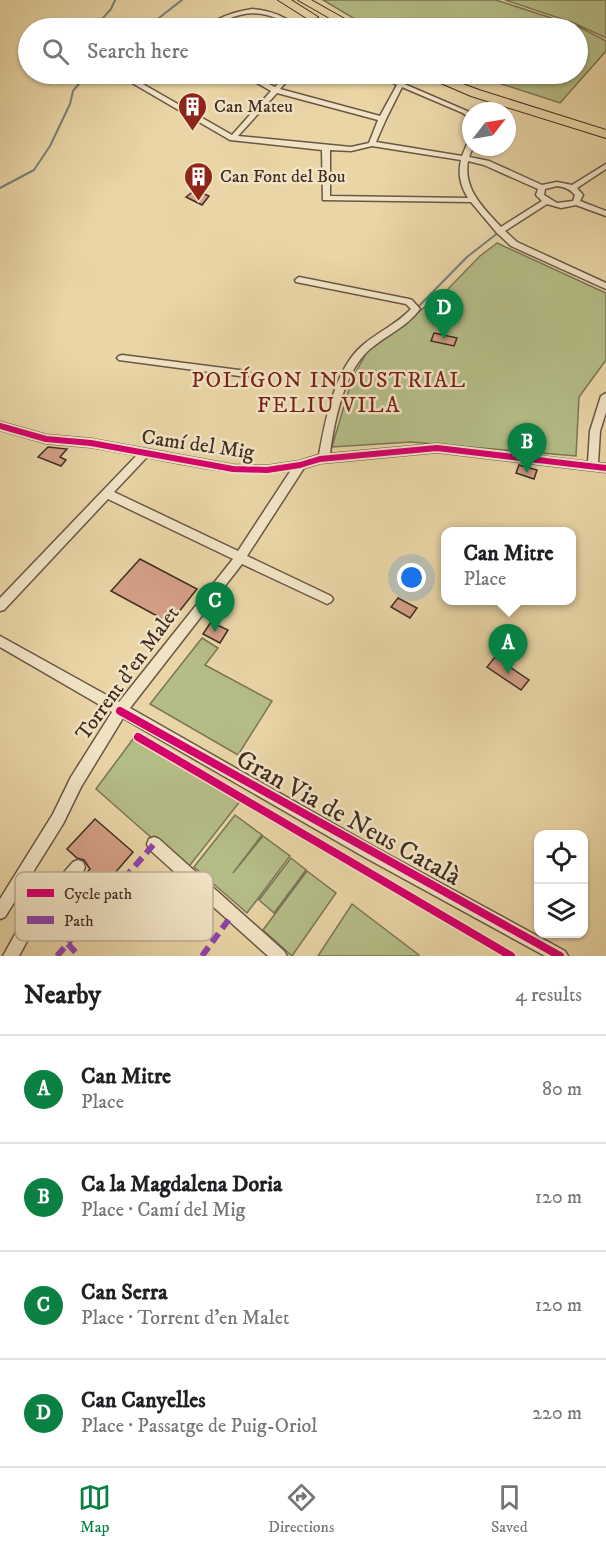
<!DOCTYPE html>
<html lang="en">
<head>
<meta charset="utf-8">
<style>
  :root { --surface:#fff; --page:#f6f6f6; --text:#202124; --muted:#757577; --line:#e0e0e0; --accent:#0b8043 }
  body { margin:0; font-family:"IM FELL DW Pica",serif; background:var(--page); color:var(--text) }
  .controls { position:absolute; right:18px; bottom:18px; display:grid; overflow:hidden; border-radius:12px; box-shadow:0 2px 4px #0004 }
  .controls button { width:54px; height:54px; display:grid; place-items:center; padding:0; border:0; border-bottom:2px solid var(--line); background:var(--surface); color:var(--text); font:30px sans-serif }
  .compass { position:absolute; left:462px; top:102px; width:54px; height:54px; border-radius:50%; background:var(--surface); box-shadow:0 2px 4px #0004; rotate:59deg }
  .you { position:absolute; left:412px; top:578px; width:21px; height:21px; margin:-15px; border:4px solid #fff; border-radius:50%; background:#1a73e8; box-shadow:0 0 0 9px #1a73e833 }
  .badge { display:grid; place-items:center; width:39px; height:39px; border-radius:50%; background:var(--accent); color:#fff; font-size:20px; font-weight:700 }
  .pin { position:absolute; translate:-50% -50px; filter:drop-shadow(0 2px 3px #0008) }
  .pin::after { content:''; position:absolute; top:32px; width:21px; height:18px; background:inherit; clip-path:polygon(0 0,100% 0,50% 100%) }
  .popup { position:absolute; left:441px; top:527px; width:135px; height:78px; box-sizing:border-box; display:grid; place-content:center; border-radius:12px; background:var(--surface); filter:drop-shadow(0 2px 4px #0005); font-size:20px; white-space:nowrap; color:var(--muted) }
  .popup b { font-size:22px; color:var(--text) }
  .popup::after { content:''; position:absolute; left:50%; top:100%; margin-left:-12px; border:12px solid transparent; border-top-color:var(--surface) }
  .list { margin:0; padding:0; list-style:none }
  h2 { display:flex; justify-content:space-between; align-items:center; height:78px; margin:0; padding:0 24px; font-size:26px }
  h2 small { font-size:20px; font-weight:400; color:var(--muted) }
  .list li { display:grid; grid-template-columns:39px 1fr auto; gap:18px; align-items:center; box-sizing:border-box; height:108px; padding:0 24px; border-top:2px solid var(--line) }
  .list b { display:block; font-size:22px; white-space:nowrap }
  .list p { margin:0; font-size:20px; white-space:nowrap; color:var(--muted) }
  .list em { font-size:20px; font-style:normal; color:var(--muted) }
  .icon { flex:none; width:33px; height:33px; fill:none; stroke:currentColor; stroke-width:2; stroke-linecap:round; stroke-linejoin:round }
  .map { position:relative; flex:none; width:606px; height:956px; overflow:hidden }
  .search { position:absolute; background:var(--surface); box-shadow:0 2px 4px #0004; left:18px; right:18px; top:18px; height:66px; display:flex; align-items:center; gap:15px; box-sizing:border-box; padding:0 21px; border-radius:33px; color:var(--muted); font-size:22px }
  .sheet { height:510px; background:var(--surface) }
  nav { display:flex; justify-content:space-around; align-items:center; box-sizing:border-box; height:84px; border-top:2px solid var(--line); background:var(--surface); font-size:16px; color:var(--muted) }
  nav a { display:grid; justify-items:center; gap:3px }
  nav .on { color:var(--accent) }
  .map>svg:first-child { display:block }
  .green { fill:#b5bd87; stroke:#7a7555; stroke-width:1.5 }
  .lines { fill:none; stroke-linecap:round; stroke-linejoin:round }
  .stream { stroke:#777f79; stroke-width:2 }
  .building { fill:#d5a087; stroke:#402d23; stroke-width:1.5 }
  .minor-casing { stroke:#6a5744; stroke-width:3 }
  .motorway-casing { stroke:#402d23; stroke-width:2 }
  .minor { fill:#f1e4c5; fill-rule:evenodd }
  .motorway { fill:#e9d5a6; fill-rule:evenodd }
  .quiet { stroke:#8e44ad; stroke-width:6; stroke-dasharray:11 6; stroke-linecap:butt }
  .cycleway-far1-casing { stroke:#f1e4c5; stroke-width:10 }
  .cycleway-casing { stroke:#f1e4c5; stroke-width:11 }
  .cycleway-far1 { stroke:#d6006c; stroke-width:6 }
  .cycleway { stroke:#d6006c; stroke-width:8 }
  .labels { text-anchor:middle; stroke-width:5; stroke-linejoin:round; paint-order:stroke }
  .far-poi-label { font-size:18px; fill:#402d23; stroke:#f1e4c5; text-anchor:start }
  .street-label { font-size:21px; fill:#402d23; stroke:#f1e4c5 }
  .neighbourhood-label { font-size:22px; letter-spacing:1.5px; fill:#7a1f14; stroke:#f1e4c5 }
  .near-street-label { font-size:26px; fill:#402d23; stroke:#f1e4c5 }
  .key { fill:#f1e4c5; stroke:#bcad94; stroke-width:1.5 }
  .key-label { font-size:16px; fill:#402d23 }
</style>
</head>
<body>
<div class="map">
<svg width="606" height="956" viewBox="0 0 606 956">
  <rect width="100%" height="100%" fill="#e9d5a6"/>
  <filter id="stains"><feTurbulence type="fractalNoise" baseFrequency=".00333" numOctaves="4"/><feColorMatrix values="0 0 0 0 .2 0 0 0 0 .09 0 0 0 0 .02 0 0 0 .5 -.17"/></filter>
  <radialGradient id="worn" r=".72"><stop offset=".6" stop-color="#630" stop-opacity="0"/><stop offset="1" stop-color="#630" stop-opacity=".3"/></radialGradient>
  <!-- green -->
  <path class="green" d="M323,0H496L579,27L606,41V51L560,103L471,74H578V28H370Z
    M505,0H606V38L574,23Z
    M497,243L606,293V360L579,397L576,456L411,442L332,447L352,379L367,352L448,289L480,256Z
    M202,638L218,648L205,665L272,701L238,755L150,704Z
    M133,739L241,800L187,869L96,789Z
    M235,815L262,835L233,873L263,836L290,856L247,913L194,867Z
    M291,858L306,870L274,913L259,900Z
    M307,871L336,893L292,956L263,930Z
    M352,904L419,955L418,956H318Z"/>
  <g class="lines">
    <!-- stream -->
    <path class="stream" d="M94,28L111,9L115,0
      M146,28L182,0
      M0,188L34,170L50,146L70,104L73,91L87,74
      M416,309L467,257L499,232"/>
  </g>
  <!-- building -->
  <path class="building" d="M195,190L209,196L202,205L186,197Z
    M434,333L457,338L454,346L431,341Z
    M48,447L67,449L60,457L66,460L61,466L38,457Z
    M519,465L537,470L534,479L516,473Z
    M140,559L197,589L170,623L111,591Z
    M398,598L417,608L410,618L391,607Z
    M211,622L228,630L220,643L203,634Z
    M495,657L529,680L521,690L487,667Z
    M95,819L133,852L70,925L54,909L90,869L84,860L77,858L67,849Z"/>
  <g class="lines">
    <defs>
      <path id="minor" d="M252,9C270,10 285,16 299,28C291,29 288,25 282,21C264,11 246,11 228,19L251,27L252,28H244L223,21L211,28H204C218,17 234,12 252,9Z
        M133,74H140L134,79L232,135L271,91L243,75L242,74H249L275,87L287,74H293L280,89L380,116L397,85L374,74H381L467,111L471,114V120L463,113L402,87L386,119L376,142L462,156L467,144L471,142V147H473L469,157L489,161L542,185L557,182L572,185L606,164V169L577,188L583,195L580,201L606,211V216L576,205L561,208L547,204L505,231L517,242L606,283V289L511,246L497,233L471,202L323,200L322,150L230,140L127,80V78ZM277,93L378,120L369,143L351,147L238,136ZM372,146L461,160C458,174 460,185 468,198L330,196V150L351,151ZM468,161L484,165L538,189L536,195L542,201L501,227C483,208 463,189 468,161ZM557,186C565,187 570,189 575,195L573,201L557,203L544,195L545,189Z
        M299,277L409,299L412,300L420,309C407,327 386,335 369,350C344,372 334,422 330,454L437,444L588,462L590,431L601,396L606,393V412L600,431L598,463L606,464V472L437,452L320,463L304,468L247,556L331,596L333,599L331,602L327,604L323,602L242,564L130,708L376,848L565,951L568,956H545L366,858L123,718L81,787L63,824L5,917L0,919V899L53,814L71,777L112,712L0,647V636L119,702L233,559L108,499L4,610L0,611V598L137,455L91,447L46,443L0,430V422L46,435L91,439L233,465L267,466L300,461L319,455C325,421 335,368 363,345C378,332 397,324 411,309L406,304L296,282L295,280ZM147,457C196,466 241,478 291,470L238,551L114,492Z
        M122,355L247,371L252,374L247,377L119,360L117,358L119,356Z
        M154,837L159,839L284,951L287,956H268L149,849L147,844L149,839Z
        M78,860L83,862L85,867L83,872L34,928L19,956H3L24,918L73,862Z"/>
      <path id="motorway" d="M278,0H291L318,17L312,20L308,19Z
        M298,0H311L361,28H347Z
        M420,74H436L479,90L606,130V138L471,96Z"/>
    </defs>
    <!-- minor casing -->
    <use href="#minor" class="minor-casing"/>
    <!-- motorway casing -->
    <use href="#motorway" class="motorway-casing"/>
    <!-- minor -->
    <use href="#minor" class="minor"/>
    <!-- motorway -->
    <use href="#motorway" class="motorway"/>
    <!-- quiet -->
    <path class="quiet" d="M68,944L79,956
      M57,956L154,844
      M202,956L232,915"/>
    <defs>
      <path id="cycleway-far1" d="M0,426L46,439L91,443L233,469L267,470L300,465L320,459L437,448L606,468"/>
      <path id="cycleway" d="M120,711L560,956
        M138,737L511,956"/>
    </defs>
    <!-- cycleway-far1 casing -->
    <use href="#cycleway-far1" class="cycleway-far1-casing"/>
    <!-- cycleway casing -->
    <use href="#cycleway" class="cycleway-casing"/>
    <!-- cycleway-far1 -->
    <use href="#cycleway-far1" class="cycleway-far1"/>
    <!-- cycleway -->
    <use href="#cycleway" class="cycleway"/>
  </g>
  <!-- icons -->
  <defs>
    <symbol id="building-pin" viewBox="-11 -11 22 30"><path d="M0 17L-7.5 6A9.5 9.5 0 1 1 7.5 6Z" fill="#8f2418" stroke="#f1e4c5"/><path d="M-4-6H4V6H1V3H-1V6H-4ZM-2.5-4.3h1.7v1.8h-1.7ZM.8-4.3h1.7v1.8H.8ZM-2.5-1h1.7V.8h-1.7ZM.8-1h1.7V.8H.8Z" fill="#fff"/></symbol>
  </defs>
  <g fill-rule="evenodd">
    <use href="#building-pin" x="176" y="90" width="33" height="45"/>
    <use href="#building-pin" x="182" y="160" width="33" height="45"/>
  </g>
  <g class="labels">
    <!-- far-poi labels -->
    <g class="far-poi-label">
      <text x="214" y="112">Can Mateu</text>
      <text x="220" y="182">Can Font del Bou</text>
    </g>
    <!-- street labels -->
    <g class="street-label">
      <text transform="translate(198 444) rotate(8)" y="7">Camí del Mig</text>
      <text transform="translate(127 673) rotate(-54)" y="7">Torrent d'en Malet</text>
    </g>
    <!-- neighbourhood labels -->
    <g class="neighbourhood-label">
      <text x="329" y="387">POLÍGON INDUSTRIAL<tspan x="329" dy="25">FELIU VILA</tspan></text>
    </g>
    <!-- near-street labels -->
    <g class="near-street-label">
      <text transform="translate(349 817) rotate(29)" y="9">Gran Via de Neus Català</text>
    </g>
  </g>
  <!-- legend -->
  <rect x="15" y="872" width="198" height="69" rx="9" class="key"/>
  <rect x="27" y="889" width="27" height="8" fill="#d6006c"/>
  <rect x="27" y="916" width="27" height="8" fill="#8e44ad"/>
  <g class="key-label">
    <text x="64" y="899">Cycle path</text>
    <text x="64" y="926">Path</text>
  </g>
  <rect width="100%" height="100%" filter="url(#stains)"/>
  <rect width="100%" height="100%" fill="url(#worn)"/>
</svg>
<div class="controls">
<button><svg class="icon" aria-label="locate" viewBox="0 0 24 24"><circle cx="12" cy="12" r="6"/><path d="M12 2v4M12 18v4M2 12h4M18 12h4"/></svg></button>
<button><svg class="icon" aria-label="layers" viewBox="0 0 24 24"><path d="M12 4l9 5-9 5-9-5zM3 14l9 5 9-5"/></svg></button>
</div>
<svg class="compass" viewBox="-18 -18 36 36"><path d="M0-13l5 13h-10z" fill="#e53935"/><path d="M0 13l5-13h-10z" fill="#757577"/></svg>
<div class="you"></div>
<div class="pin badge" style="left:508px;top:674px">A</div>
<div class="popup"><b>Can Mitre</b>Place</div>
<div class="pin badge" style="left:527px;top:473px">B</div>
<div class="pin badge" style="left:215px;top:632px">C</div>
<div class="pin badge" style="left:444px;top:339px">D</div>
<div class="search"><svg class="icon" aria-label="search" viewBox="0 0 24 24"><circle cx="10" cy="10" r="6"/><path d="M15 15l6 6"/></svg>Search here</div>
</div>
<section class="sheet">
<h2>Nearby<small>4 results</small></h2>
<ul class="list">
<li><span class="badge">A</span><div><b>Can Mitre</b><p>Place</p></div><em>80 m</em></li>
<li><span class="badge">B</span><div><b>Ca la Magdalena Doria</b><p>Place · Camí del Mig</p></div><em>120 m</em></li>
<li><span class="badge">C</span><div><b>Can Serra</b><p>Place · Torrent d'en Malet</p></div><em>120 m</em></li>
<li><span class="badge">D</span><div><b>Can Canyelles</b><p>Place · Passatge de Puig-Oriol</p></div><em>220 m</em></li>
</ul>
</section>
<nav>
<a class="on"><svg class="icon" aria-label="map" viewBox="0 0 24 24"><path d="M3 6l6-2 6 2 6-2v14l-6 2-6-2-6 2zM9 4v14M15 6v14"/></svg>Map</a>
<a><svg class="icon" aria-label="directions" viewBox="0 0 24 24"><path d="M12 3l9 9-9 9-9-9zM9 14v-3h6M13 9l2 2-2 2"/></svg>Directions</a>
<a><svg class="icon" aria-label="saved" viewBox="0 0 24 24"><path d="M7 4h10v16l-5-4-5 4z"/></svg>Saved</a>
</nav>
</body>
</html>
